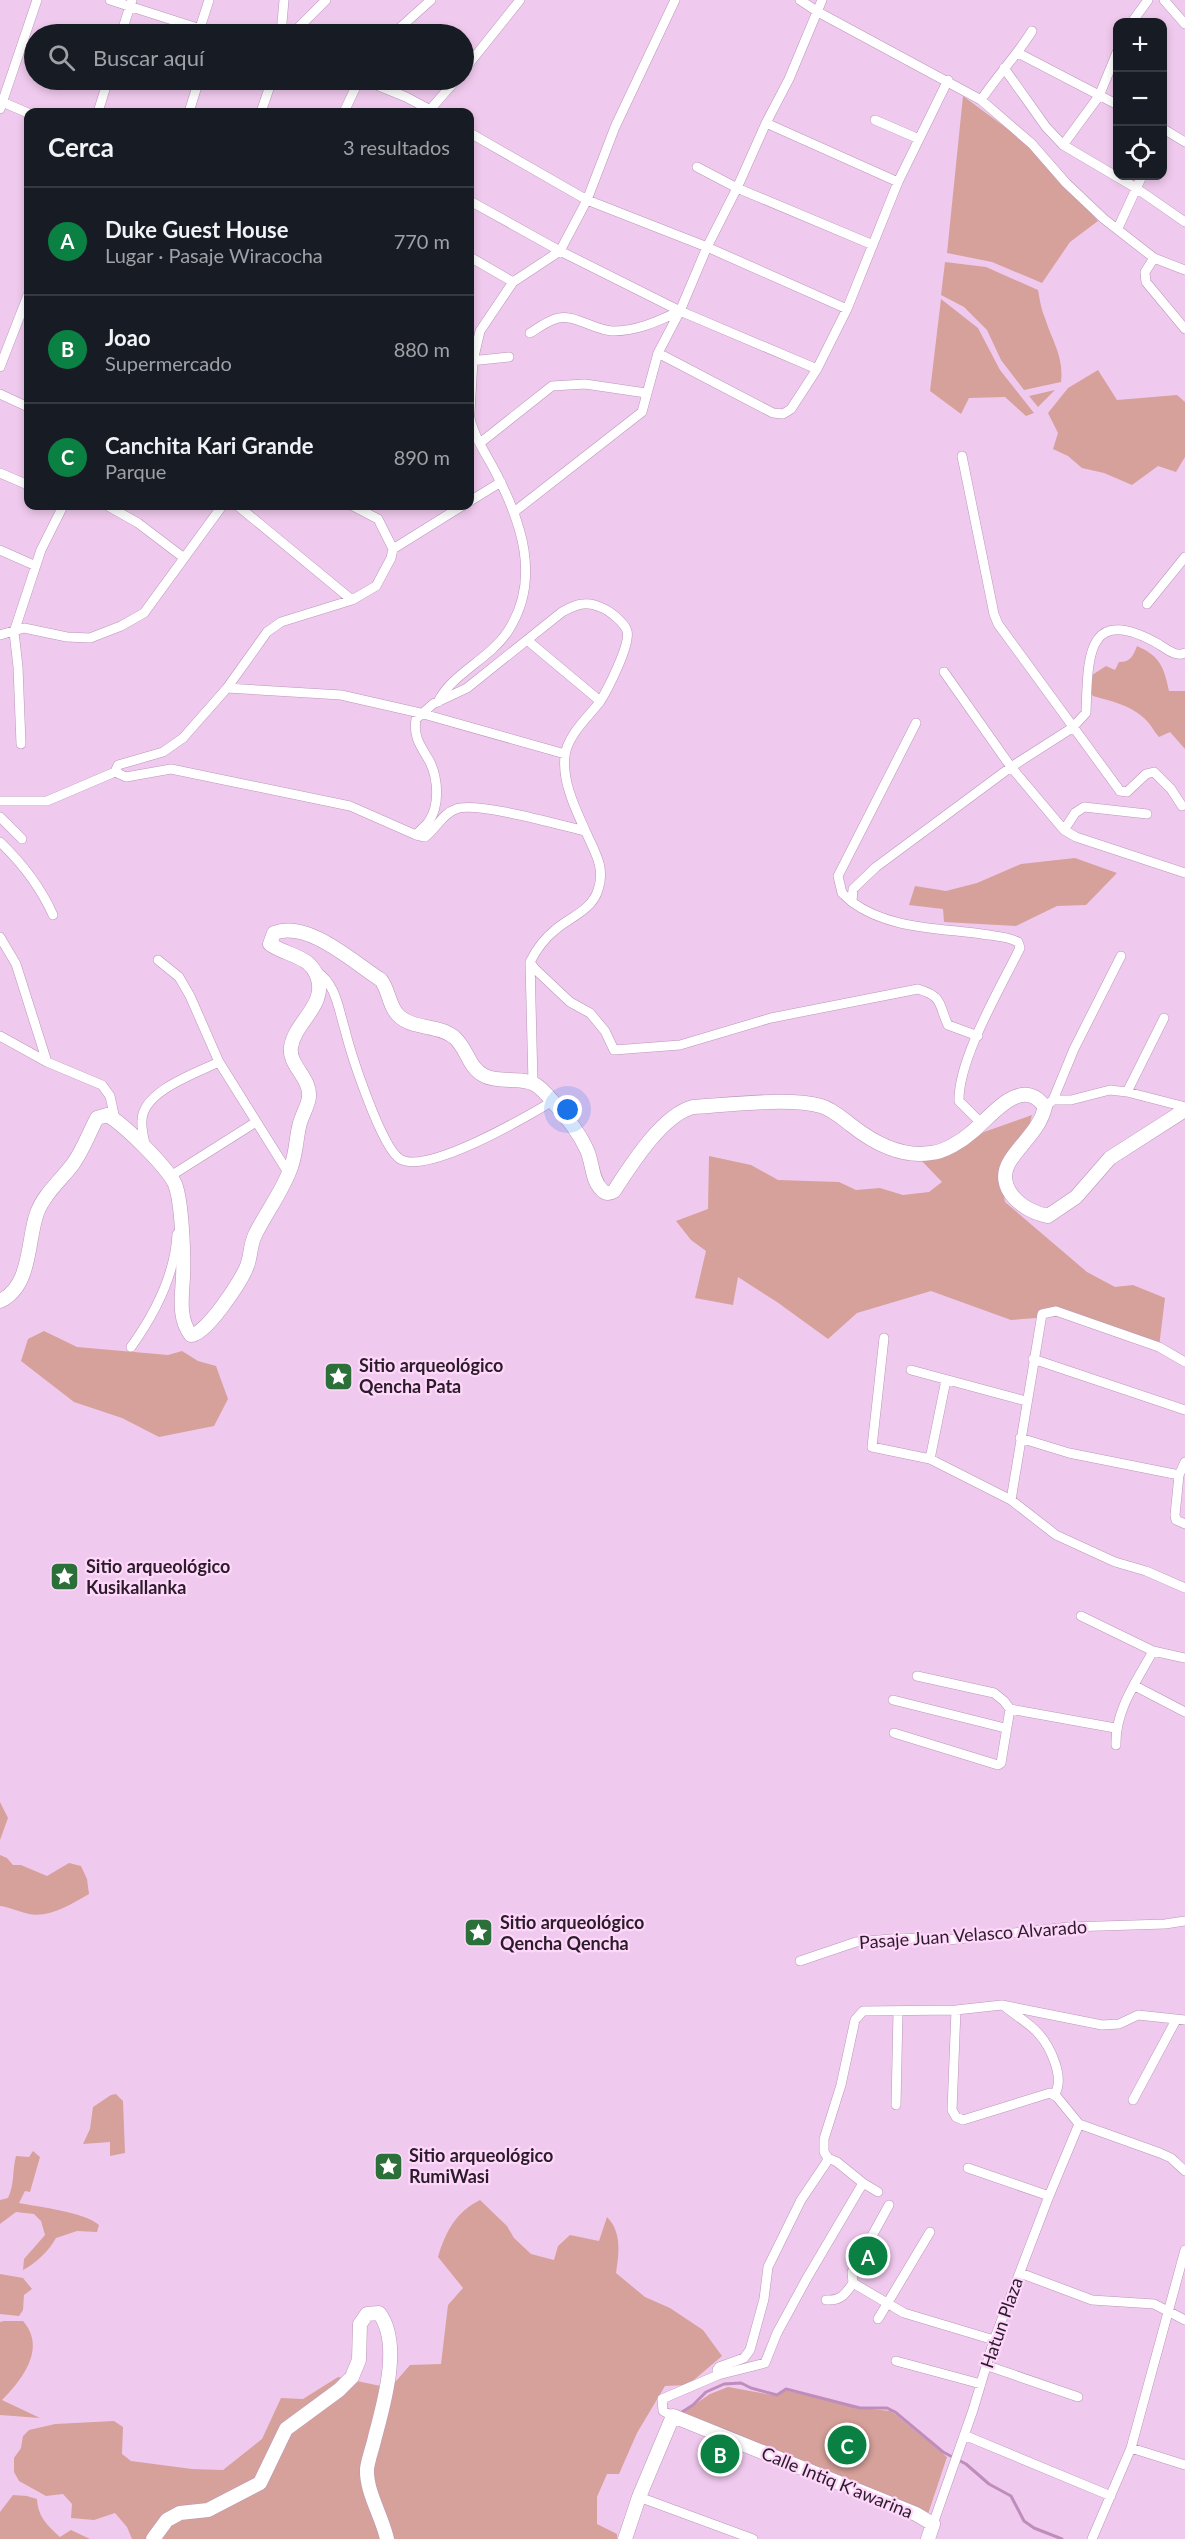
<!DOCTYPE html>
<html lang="es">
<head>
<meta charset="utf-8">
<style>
  :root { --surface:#171b24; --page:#242831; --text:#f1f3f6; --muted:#9ea1a6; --line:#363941; --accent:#0b8043 }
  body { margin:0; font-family:Lato,sans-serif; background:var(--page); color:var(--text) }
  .controls { position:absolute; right:18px; top:18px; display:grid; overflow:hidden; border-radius:12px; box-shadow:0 3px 9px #0003 }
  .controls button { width:54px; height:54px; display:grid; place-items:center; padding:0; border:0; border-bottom:2px solid var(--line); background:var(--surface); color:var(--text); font:30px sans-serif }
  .you { position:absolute; left:568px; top:1110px; width:21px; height:21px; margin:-15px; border:4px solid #fff; border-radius:50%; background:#1a73e8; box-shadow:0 0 0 9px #1a73e833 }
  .badge { display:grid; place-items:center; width:39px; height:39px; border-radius:50%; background:var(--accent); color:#fff; font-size:20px; font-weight:700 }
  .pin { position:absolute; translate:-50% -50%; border:3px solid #fff; box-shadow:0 2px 6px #0006 }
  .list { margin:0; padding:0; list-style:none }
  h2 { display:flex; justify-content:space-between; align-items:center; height:78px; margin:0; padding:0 24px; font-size:26px }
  h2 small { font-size:20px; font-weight:400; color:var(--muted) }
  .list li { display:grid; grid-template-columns:39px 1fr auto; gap:18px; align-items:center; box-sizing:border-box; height:108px; padding:0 24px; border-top:2px solid var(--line) }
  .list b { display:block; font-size:22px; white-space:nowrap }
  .list p { margin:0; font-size:20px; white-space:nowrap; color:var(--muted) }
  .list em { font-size:20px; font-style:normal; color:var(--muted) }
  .icon { flex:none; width:33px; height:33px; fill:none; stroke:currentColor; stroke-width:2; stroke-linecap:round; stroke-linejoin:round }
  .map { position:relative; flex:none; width:1185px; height:2539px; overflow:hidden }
  .search { position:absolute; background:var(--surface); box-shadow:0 3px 9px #0003; left:24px; top:24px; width:450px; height:66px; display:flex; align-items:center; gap:15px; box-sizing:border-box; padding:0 21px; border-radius:33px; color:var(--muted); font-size:22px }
  .panel { position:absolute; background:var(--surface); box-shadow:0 3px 9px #0003; left:24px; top:108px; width:450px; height:402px; border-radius:12px }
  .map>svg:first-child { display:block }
  .green { fill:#d6a19a }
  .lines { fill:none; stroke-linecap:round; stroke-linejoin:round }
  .stream { stroke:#be8dbb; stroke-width:3 }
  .street-casing { stroke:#ba96b8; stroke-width:10 }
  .secondary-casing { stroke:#ba96b8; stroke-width:15 }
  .street { stroke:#fff; stroke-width:9 }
  .secondary { stroke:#fff; stroke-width:14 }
  .labels { text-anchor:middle; stroke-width:4.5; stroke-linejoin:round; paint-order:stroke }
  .poi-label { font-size:18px; font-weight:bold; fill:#2a1c29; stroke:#fed7fb; text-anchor:start }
  .street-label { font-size:18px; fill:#2a1c29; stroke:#fed7fb }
</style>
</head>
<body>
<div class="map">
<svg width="1185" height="2539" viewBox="0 0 1185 2539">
  <rect width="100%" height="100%" fill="#f0caee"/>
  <!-- green -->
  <path class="green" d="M963,96L1029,145L1098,221L1070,242L1042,283L992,262L947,253Z
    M945,262L986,267L1038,290C1040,300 1041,309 1045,318C1052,341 1064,356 1061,382L1024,390L1001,360L987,330L964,307L941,295Z
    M941,299L978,328L1000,370L1034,413L1026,416L1005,397L969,398L961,414L930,391Z
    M1098,370L1117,400L1177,395L1185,402V457L1176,472L1158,466L1132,485L1104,473L1082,468L1068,456L1053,449L1058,433L1048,413L1068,388Z
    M1055,390L1038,407L1029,396Z
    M1137,646C1160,656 1164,667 1169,691H1185V749L1170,732L1159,737C1154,732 1152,726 1147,721C1133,706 1112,701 1093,696L1090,692L1092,675L1106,666L1115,670L1119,662C1131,662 1133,656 1137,646Z
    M1075,858L1117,873L1086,905L1057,906L1016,926L944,922L943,909L909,905L915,886L946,891L977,883L1021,864Z
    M1032,1115L1028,1130L1000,1176L1005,1202L1087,1272L1115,1287L1133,1285L1165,1298L1159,1347L1064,1316L1011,1320L931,1291L857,1313L828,1339L777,1302L738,1277L733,1305L695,1298L706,1251L691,1240L676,1221L708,1209L709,1156L751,1165L778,1180L839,1182L856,1190L880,1188L903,1195L929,1192L942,1182L919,1158L948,1156L984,1132Z
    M44,1331L77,1347L168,1355L182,1351L198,1361L216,1366L228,1399L214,1426L159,1437L122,1418L74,1402L21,1361L28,1339Z
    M0,1802L8,1818L0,1840Z
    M0,1855L7,1858L13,1865H21L47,1876L69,1863L81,1866L87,1879L89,1894C71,1904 50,1918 29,1914C19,1912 10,1907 0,1906Z
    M116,2094L123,2101L125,2153L110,2156V2142L83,2144L90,2129L93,2107L111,2095Z
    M33,2151L40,2157L30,2192L25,2191L19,2203C39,2207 85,2212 99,2225L97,2232L77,2231L56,2238C49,2251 36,2263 23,2270L24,2259L45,2235L41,2221L34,2214L16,2212L0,2224V2200L8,2198C15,2183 12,2171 16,2156L29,2157Z
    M480,2200L507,2226L514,2238L531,2254L554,2260L558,2246L570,2235L599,2241L607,2217C622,2232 619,2253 616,2273L645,2297L670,2308L703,2330L722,2356L688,2385L665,2386L637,2433L619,2474H607L597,2497V2524L617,2534V2539H132L127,2527L115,2513L94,2520L71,2518L72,2504L63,2494L46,2496L19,2481L14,2472V2458L21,2448L23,2436L29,2430L55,2424L114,2421L123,2427L122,2454L131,2461L192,2469L223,2470L262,2439L281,2398L303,2399L338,2377L390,2388L410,2365L441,2364L448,2305L463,2288L438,2257C446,2231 455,2213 480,2200Z
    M0,2274L23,2278L32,2289L24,2295L23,2310L19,2316L0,2314Z
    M4,2321H23C47,2348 22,2380 2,2400L40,2418L0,2415V2322Z
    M728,2387L777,2396L784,2390L860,2408L891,2411L947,2457L928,2514L681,2414L710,2394Z
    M13,2495L27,2496L37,2499C38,2517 47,2525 60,2537L71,2530L90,2539H0V2512Z"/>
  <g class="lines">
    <!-- stream -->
    <path class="stream" d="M682,2412L693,2405L706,2392L724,2384L741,2383L751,2388L777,2395L786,2389L860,2408H887L895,2412L943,2452L966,2464L989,2484L1011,2496L1024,2521L1034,2528L1062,2539"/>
    <defs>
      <path id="street" d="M110,0L216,34
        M800,0L818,12L981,100L1032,144L1066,183L1104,219L1154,258L1185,270
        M1164,0L1185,24
        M1132,22L1148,0
        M199,31L209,0
        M121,34L132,0
        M281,34L284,0
        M292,34L326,0
        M393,34L431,0
        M1118,50L1099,96L1063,145L1136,188L1185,222
        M1018,53L1118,105
        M1004,68L1046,127L1063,145
        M464,70L520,0
        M364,80L406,97L434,112
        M981,100C997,76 1017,55 1032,31
        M0,101L28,113
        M0,109L37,0
        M98,112L108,80
        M189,112L199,80
        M261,112L272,80
        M344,112L359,80
        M428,112L456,80
        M875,120L919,139
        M766,123L898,182
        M1162,128L1185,142
        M470,133L587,200L707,247L847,309
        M697,167L737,188L873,245
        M470,201L560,251L680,311L817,369
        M1118,228L1142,176
        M470,257L513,282
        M1154,258L1145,272L1146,282L1185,329
        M530,333C538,328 546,322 555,319C573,312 594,331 613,331C638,331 658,321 680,311
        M658,353L773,413L783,414L791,409L817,369L847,309L898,182L948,80
        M470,361L509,357
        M0,367L28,295
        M0,394L28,407
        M470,412L473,361L480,331L513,282L560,251L587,200L615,127L675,0
        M480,443L552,386L585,384L646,393
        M962,456L994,614L998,624L1120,791L1127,792L1146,774L1154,772L1171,789L1182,806
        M0,473L28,485
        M470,501L501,482
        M108,506L138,523L184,558
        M238,506L352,600
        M353,506L378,519L393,549L391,558L376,586L352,600L281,622L267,632L227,688L183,738L163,752L118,765L115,772L126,777L171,769L350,806L416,835C420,830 426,826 429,821C440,805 438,779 430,762C421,746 413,738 416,719L433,704L467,688L562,612C575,605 586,600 600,607C609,610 624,622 627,631C631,644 607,691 599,703C587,718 567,736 565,756C562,781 575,808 585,830C594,851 606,867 598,890C592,910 570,917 555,930C545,938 536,950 530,962L533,1083
        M514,512L642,412L658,353L680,311L707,247L737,188L766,123L789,79L822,0
        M393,549L462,506
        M0,550L36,566
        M1147,604L1185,557
        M0,635L24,628L67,637L90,638L121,626L144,613L222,506
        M527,640L600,701
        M944,672L1011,767L1064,830L1075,813L1084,807L1147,814
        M227,688L341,695L420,713L565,754
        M438,702C451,674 490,659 508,631C542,579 521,521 495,471C486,454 474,437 470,418
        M21,744L18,667L14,632L41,550L63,506
        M0,801H47L115,772
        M0,817L22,839
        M1064,830L1076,837L1185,873
        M416,835L425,837C436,829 443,813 456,809C476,801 560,825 585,831
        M0,842C23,864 40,886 53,915
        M852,902L842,893L838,876L916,723
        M0,937L16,964L47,1062
        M158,960L179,977L190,996L219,1062L289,1174
        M530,962L535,969L570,1002L590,1013L605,1031L614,1050L680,1045L771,1018L918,989C944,997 938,1004 948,1025L978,1036
        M316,971C336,984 338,1007 345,1030C351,1054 381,1147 400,1159C427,1175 526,1117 553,1101
        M0,1036L47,1062L102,1085L110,1096L115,1119
        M1127,1092L1164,1018
        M1053,1100H1071L1110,1090L1127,1092L1185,1107
        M1045,1107L1053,1100L1074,1049L1121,956
        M982,1124L959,1101C958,1059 1001,987 1020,948L1018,942C1007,936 993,936 982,934C939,928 888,929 852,902L853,889L876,867L1011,767L1072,728L1086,713C1088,657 1086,602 1160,645C1168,650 1176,657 1185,653
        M146,1148C144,1139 141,1129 142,1120C143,1091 196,1073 219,1062
        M169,1177L256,1122
        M884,1338L872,1447L930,1459L1011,1500L1056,1535L1115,1562L1146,1571L1185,1588
        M131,1347C154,1315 175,1275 177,1234
        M1033,1359L1185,1410
        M911,1370L1026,1401
        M1020,1438L1069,1453L1179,1475
        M930,1459L946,1380
        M1185,1462L1179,1475L1175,1515L1176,1520L1185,1524
        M1011,1500L1042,1314L1056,1311L1159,1347L1185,1362
        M1081,1616L1153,1651
        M917,1676L994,1693L1004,1701L1010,1709
        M1135,1686L1185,1712
        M893,1700L1005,1728
        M894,1733L998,1765L1001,1763L1010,1709L1115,1728
        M1116,1745C1115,1710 1137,1681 1153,1651L1185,1658
        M800,1961L856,1942L903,1938L948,1940L1069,1927L1165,1924L1185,1921
        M1004,2006C1015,2015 1029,2023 1038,2033C1050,2046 1066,2079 1054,2095
        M956,2010L952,2110L956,2117L963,2120L1050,2093L1057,2097L1079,2124L1160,2153L1171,2158L1185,2171
        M1133,2100L1176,2020
        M896,2105L898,2012
        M828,2158L837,2162L863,2183L878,2192
        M968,2168L1049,2196
        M863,2183L807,2278L777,2333L765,2363L718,2375L717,2370L719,2367L744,2358L750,2350L764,2299L768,2267L801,2200L826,2163L828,2158L824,2152V2139L841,2085L855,2020L863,2011L956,2010L1002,2005L1102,2025L1119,2024L1138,2015L1185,2020
        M889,2205L852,2272L853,2283L904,2313L994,2340
        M1020,2273L1092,2300L1154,2304L1185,2320
        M826,2300C840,2301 845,2295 853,2283
        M878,2319L930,2232
        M896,2361L981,2384
        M988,2366L1078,2397
        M673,2416L663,2411L662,2399L718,2375
        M964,2435L1111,2496
        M1131,2448L1185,2465
        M639,2497L753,2539
        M933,2524L973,2410L994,2340L1049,2196L1079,2124
        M1092,2539L1131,2448L1185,2250"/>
      <path id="secondary" d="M0,1301C32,1286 27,1240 37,1213C44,1194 61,1180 73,1164C83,1150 89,1133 97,1118L107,1115C124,1124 167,1167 175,1184C182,1202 184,1256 183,1277C182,1296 178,1319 191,1335C206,1335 242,1280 247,1266C251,1256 250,1245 255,1235C266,1212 283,1191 291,1167C296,1154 296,1140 299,1127C301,1116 308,1107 309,1097C311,1078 288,1065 291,1047C295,1021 328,1005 317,976C309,955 287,956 270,944L274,933C309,920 354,963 381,980C389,990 389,1007 399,1016C414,1030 438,1024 454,1037C468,1049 468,1068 485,1076C499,1083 522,1077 534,1084C541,1087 549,1097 554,1103C566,1116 578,1131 586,1148C593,1161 591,1180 602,1190C606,1194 609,1194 614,1191C631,1165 662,1115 693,1107C727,1105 789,1097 821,1106C832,1109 842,1118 851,1125C874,1143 901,1158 931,1153C944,1152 962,1141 972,1132C991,1117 1021,1074 1045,1107C1040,1129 1022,1142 1010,1161C993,1188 1024,1212 1048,1216L1076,1197L1110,1158L1185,1110
        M153,2539L167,2520L180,2513L208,2510L260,2483L286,2429L339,2390L352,2377L359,2360L360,2324L367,2314L379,2313C402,2343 384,2403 375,2437C373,2447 368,2459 367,2469C366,2492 382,2516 387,2539
        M625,2539L639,2497L673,2416L916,2514L933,2524L928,2539"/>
    </defs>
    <!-- street casing -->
    <use href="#street" class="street-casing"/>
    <!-- secondary casing -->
    <use href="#secondary" class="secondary-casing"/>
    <!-- street -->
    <use href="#street" class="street"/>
    <!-- secondary -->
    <use href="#secondary" class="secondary"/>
  </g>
  <!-- icons -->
  <defs>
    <symbol id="sight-square" viewBox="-11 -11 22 22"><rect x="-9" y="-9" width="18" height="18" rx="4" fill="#2b6f39" stroke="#fed7fb"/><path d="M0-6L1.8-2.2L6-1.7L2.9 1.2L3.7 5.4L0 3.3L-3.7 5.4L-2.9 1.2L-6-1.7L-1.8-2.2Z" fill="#fff"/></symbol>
  </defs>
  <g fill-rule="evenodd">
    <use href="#sight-square" x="322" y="1360" width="33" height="33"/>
    <use href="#sight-square" x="48" y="1560" width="33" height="33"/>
    <use href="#sight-square" x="462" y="1916" width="33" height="33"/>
    <use href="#sight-square" x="372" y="2150" width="33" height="33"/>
  </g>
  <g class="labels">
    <!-- poi labels -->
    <g class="poi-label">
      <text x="359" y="1372">Sitio arqueológico<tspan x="359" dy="21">Qencha Pata</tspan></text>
      <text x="86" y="1573">Sitio arqueológico<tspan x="86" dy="21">Kusikallanka</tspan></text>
      <text x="500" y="1929">Sitio arqueológico<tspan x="500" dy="21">Qencha Qencha</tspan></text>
      <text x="409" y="2162">Sitio arqueológico<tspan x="409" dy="21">RumiWasi</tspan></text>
    </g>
    <!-- street labels -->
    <g class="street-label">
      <text transform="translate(973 1935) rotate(-4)" y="6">Pasaje Juan Velasco Alvarado</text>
      <text transform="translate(1002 2323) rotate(-71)" y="6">Hatun Plaza</text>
      <text transform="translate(837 2483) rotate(22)" y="6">Calle Intiq K'awarina</text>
    </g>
  </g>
</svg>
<div class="controls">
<button>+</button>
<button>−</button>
<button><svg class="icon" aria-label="locate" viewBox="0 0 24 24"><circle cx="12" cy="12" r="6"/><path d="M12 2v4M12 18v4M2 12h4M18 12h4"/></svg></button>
</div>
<div class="you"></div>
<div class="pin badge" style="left:868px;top:2256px">A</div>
<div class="pin badge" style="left:720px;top:2454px">B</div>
<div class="pin badge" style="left:847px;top:2445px">C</div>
<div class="search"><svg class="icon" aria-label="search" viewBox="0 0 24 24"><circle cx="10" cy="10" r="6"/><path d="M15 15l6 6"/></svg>Buscar aquí</div>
<section class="panel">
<h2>Cerca<small>3 resultados</small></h2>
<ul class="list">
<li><span class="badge">A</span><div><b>Duke Guest House</b><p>Lugar · Pasaje Wiracocha</p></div><em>770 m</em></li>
<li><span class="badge">B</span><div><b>Joao</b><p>Supermercado</p></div><em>880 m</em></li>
<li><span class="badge">C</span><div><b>Canchita Kari Grande</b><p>Parque</p></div><em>890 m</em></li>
</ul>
</section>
</div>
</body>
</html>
